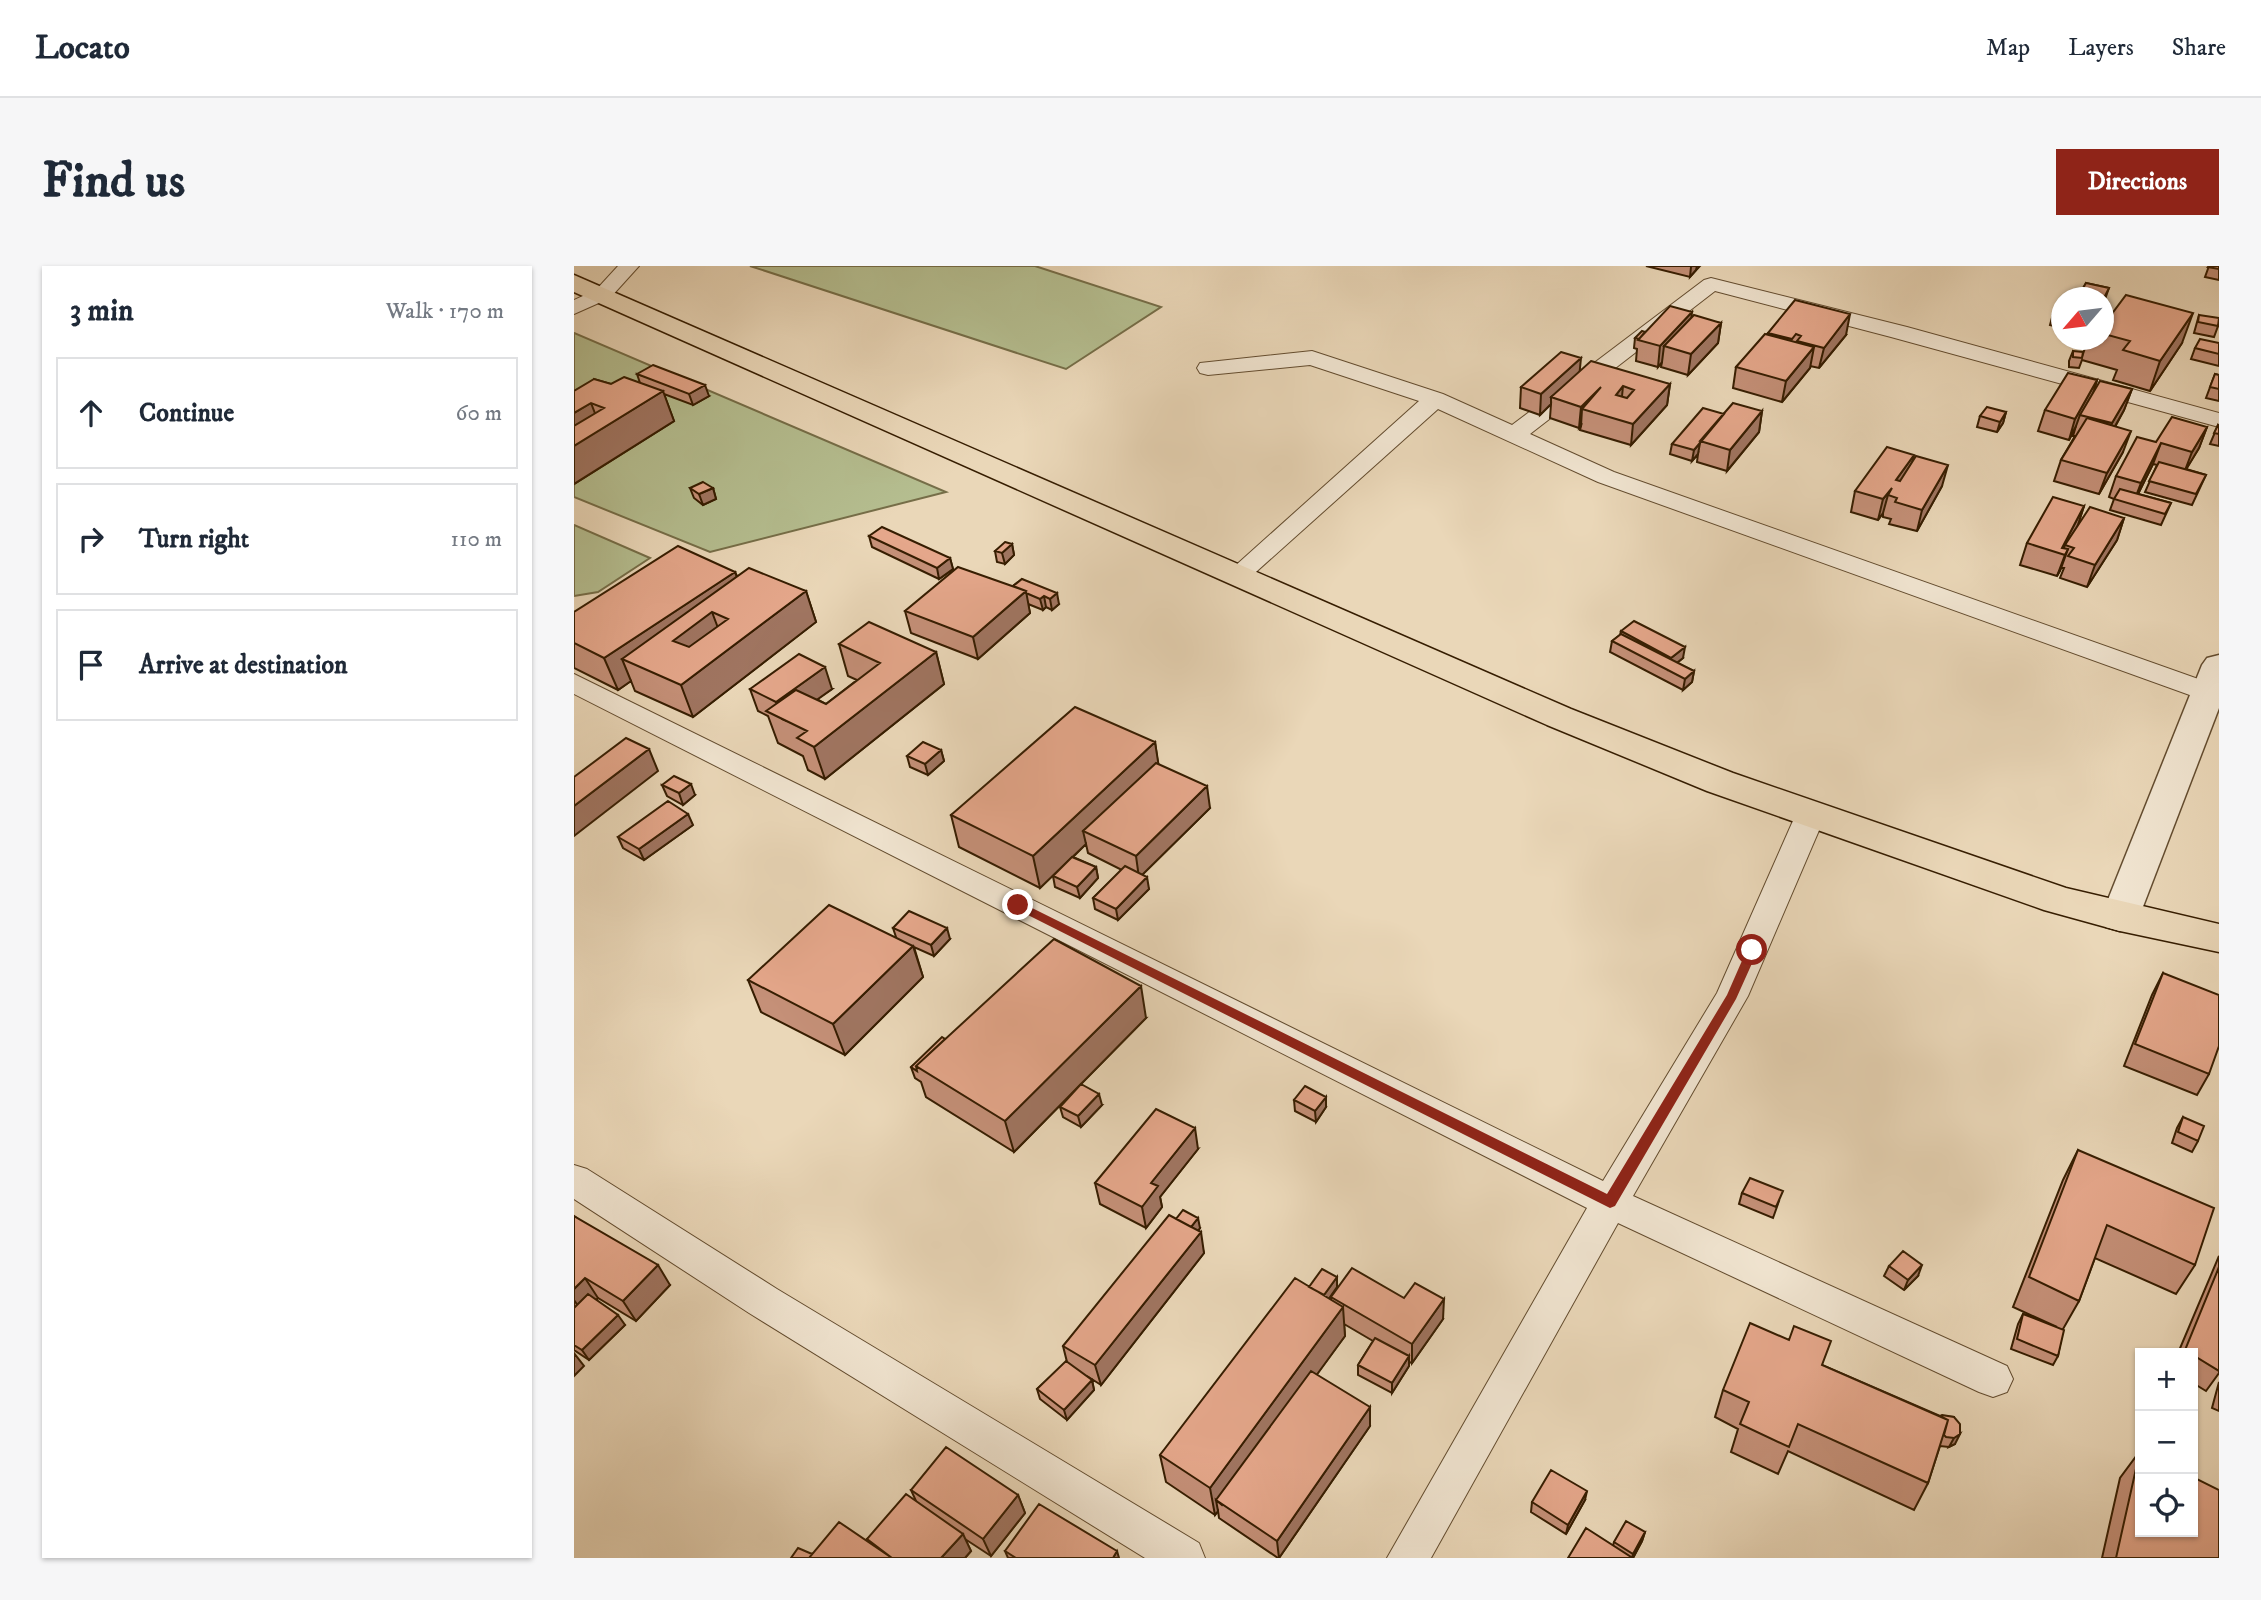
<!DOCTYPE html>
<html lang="en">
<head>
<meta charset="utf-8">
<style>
  :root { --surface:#fff; --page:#f6f6f7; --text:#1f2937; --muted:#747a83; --line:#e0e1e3; --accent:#8f2418 }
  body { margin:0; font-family:"IM FELL DW Pica",serif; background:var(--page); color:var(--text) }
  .controls { position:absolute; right:21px; bottom:21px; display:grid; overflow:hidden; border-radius:0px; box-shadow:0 2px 5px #0004 }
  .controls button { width:63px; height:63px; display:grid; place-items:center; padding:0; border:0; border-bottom:2px solid var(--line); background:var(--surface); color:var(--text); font:35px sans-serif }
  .compass { position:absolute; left:1477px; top:21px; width:63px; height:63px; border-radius:50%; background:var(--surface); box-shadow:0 2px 5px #0004; rotate:242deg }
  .stop { position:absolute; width:21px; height:21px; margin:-16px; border:5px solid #8f2418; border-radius:50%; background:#fff }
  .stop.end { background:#8f2418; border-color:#fff; box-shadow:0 2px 7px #0008 }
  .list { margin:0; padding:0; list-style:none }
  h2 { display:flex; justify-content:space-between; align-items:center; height:91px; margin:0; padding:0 28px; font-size:30px }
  h2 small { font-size:23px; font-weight:400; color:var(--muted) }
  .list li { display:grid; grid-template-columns:46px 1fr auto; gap:21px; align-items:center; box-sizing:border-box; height:112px; margin:0 14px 14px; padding:0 14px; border:2px solid var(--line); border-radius:0px }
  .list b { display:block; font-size:26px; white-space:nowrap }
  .list em { font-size:23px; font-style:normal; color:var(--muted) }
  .icon { flex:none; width:38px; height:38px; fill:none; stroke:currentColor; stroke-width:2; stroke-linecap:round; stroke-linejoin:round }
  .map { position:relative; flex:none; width:1645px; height:1292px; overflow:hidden; border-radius:0px }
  header { display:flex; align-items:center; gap:42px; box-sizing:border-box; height:98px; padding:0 35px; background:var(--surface); border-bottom:2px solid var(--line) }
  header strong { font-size:33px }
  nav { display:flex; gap:38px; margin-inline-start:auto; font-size:24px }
  .intro { display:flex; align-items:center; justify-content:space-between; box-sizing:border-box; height:168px; padding:0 42px }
  h1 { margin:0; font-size:49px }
  .button { padding:18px 32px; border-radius:0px; background:var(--accent); color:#fff; font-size:24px; font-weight:700 }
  main { display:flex; gap:42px; padding:0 42px }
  aside { flex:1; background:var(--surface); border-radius:0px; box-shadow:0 2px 5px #0004 }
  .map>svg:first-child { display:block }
  .green { fill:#b5be90; stroke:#766e48; stroke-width:2 }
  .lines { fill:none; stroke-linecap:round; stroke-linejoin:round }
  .minor-casing { stroke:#634c2f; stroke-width:2 }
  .tertiary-casing { stroke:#634c2f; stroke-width:3 }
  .trunk-casing { stroke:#361d01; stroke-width:3 }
  .minor { fill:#f1e5d1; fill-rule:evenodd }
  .tertiary { fill:#f1e5d1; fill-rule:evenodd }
  .trunk { fill:#ead7b8; fill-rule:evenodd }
  .wall { fill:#c59078; stroke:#361d01; stroke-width:2 }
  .shaded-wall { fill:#a07561; stroke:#361d01; stroke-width:2 }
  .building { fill:#e5a78b; stroke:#361d01; stroke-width:2; fill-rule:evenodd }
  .route { fill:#8f2418 }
</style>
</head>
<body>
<header>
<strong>Locato</strong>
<nav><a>Map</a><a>Layers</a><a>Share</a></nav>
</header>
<div class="intro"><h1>Find us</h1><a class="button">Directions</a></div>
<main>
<aside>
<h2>3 min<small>Walk · 170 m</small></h2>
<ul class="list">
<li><svg class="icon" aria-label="ahead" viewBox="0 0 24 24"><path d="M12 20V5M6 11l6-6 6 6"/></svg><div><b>Continue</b></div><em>60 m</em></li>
<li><svg class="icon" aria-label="right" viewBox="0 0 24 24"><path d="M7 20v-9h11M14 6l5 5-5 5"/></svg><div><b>Turn right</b></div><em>110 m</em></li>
<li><svg class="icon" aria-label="arrive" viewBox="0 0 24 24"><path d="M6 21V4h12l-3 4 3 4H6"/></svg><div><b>Arrive at destination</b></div></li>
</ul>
</aside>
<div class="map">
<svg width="1645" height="1292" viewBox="0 0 1645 1292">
  <rect width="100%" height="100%" fill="#ead7b8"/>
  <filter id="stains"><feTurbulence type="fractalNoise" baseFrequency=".00286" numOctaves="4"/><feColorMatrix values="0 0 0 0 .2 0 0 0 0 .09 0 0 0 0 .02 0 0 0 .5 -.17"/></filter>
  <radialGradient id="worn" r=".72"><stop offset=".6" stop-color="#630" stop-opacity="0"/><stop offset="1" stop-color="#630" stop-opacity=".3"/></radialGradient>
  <!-- green -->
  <path class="green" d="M176,0H461L587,41L492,103Z
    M0,67L372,226L136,286L0,231Z
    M0,259L76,292L24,326L0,330Z"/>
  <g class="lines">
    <defs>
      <path id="minor" d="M44,0H65L36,32L0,48V34L22,24Z
        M1137,12L1333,61L1645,147V161L1317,71L1141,25L956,168L1040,206L1644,420V432L1634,435L1624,432L1024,216L864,143L673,314L664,317L655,314L651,309L845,135L736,99L634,109L626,107L623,102L626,97L738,85L869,128L938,159L1130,14Z
        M0,408L1029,915L1143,727L1222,548L1226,541L1237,538L1248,541L1252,548L1174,730L1059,930L1433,1100L1439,1113L1433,1126L1419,1131L1405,1126L1044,957L857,1292H813L1013,942L0,428Z
        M0,899L13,903L203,1023L625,1277L631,1292H571L175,1047L0,933Z"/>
      <path id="tertiary" d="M1645,389V442L1565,651L1560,661L1546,665L1532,661L1527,651L1628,399L1633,392Z"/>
      <path id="trunk" d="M0,9L997,443L1159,507L1492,622L1645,658V686L1546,665L1470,644L1133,525L973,459L0,26Z"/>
    </defs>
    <!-- minor casing -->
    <use href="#minor" class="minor-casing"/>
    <!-- tertiary casing -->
    <use href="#tertiary" class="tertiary-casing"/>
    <!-- trunk casing -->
    <use href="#trunk" class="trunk-casing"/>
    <!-- minor -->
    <use href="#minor" class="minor"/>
    <!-- tertiary -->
    <use href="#tertiary" class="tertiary"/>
    <!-- trunk -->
    <use href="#trunk" class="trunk"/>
  </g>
  <!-- wall -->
  <path class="wall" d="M1072,0H1126L1116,11Z
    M1635,0H1645V14L1631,11Z
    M1512,17L1535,22L1530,36V32H1505Z
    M1488,36V62L1476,59L1479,48Z
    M1530,46L1608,77L1576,125L1539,114L1543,104L1508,94L1505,102L1495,101V95L1499,85L1508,91L1511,82L1503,80L1505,74H1530Z
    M1625,49L1644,60L1640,71L1620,67Z
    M1118,52L1147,57L1144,77L1114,109L1087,101L1088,96L1084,101L1062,95L1063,83L1060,82L1061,72L1071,66Z
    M1194,67L1272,69L1245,102L1236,100V102L1208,136L1159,122L1162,101L1193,69Z
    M1645,77V100L1617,93L1621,82Z
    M1005,106L1096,118L1093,139L1057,179L1006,164L1007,160L1005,162L976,152L977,138L966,149L946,142L947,121Z
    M63,108L135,130L119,139L90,128L100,155L0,218L20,113L37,118L66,117Z
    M1641,108L1645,109V135L1632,132Z
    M1523,114L1519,127L1558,123L1550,144L1541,161L1549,186L1525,228L1480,215L1487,194L1501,170H1499L1502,160L1495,174L1464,165L1471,144Z
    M1188,145L1185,166L1153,205L1123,196L1124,188L1118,195L1096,188L1098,178L1150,148Z
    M1432,146L1429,157L1423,166L1403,161L1406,150Z
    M1644,159L1645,160V180L1636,178Z
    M1633,161L1625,182L1612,203L1632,209L1618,239L1571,226L1583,199L1579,198L1564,228L1597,237L1587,259L1536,244L1540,233L1535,231L1542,210L1582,176Z
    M1339,195L1368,220L1343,265L1315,258L1317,253L1309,251V247L1304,254L1277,246L1281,225Z
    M116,222H139L142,233L129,239L120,232Z
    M1510,240L1503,261L1550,252L1543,274L1513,321L1486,312L1490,302H1487L1483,310L1446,299L1453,277Z
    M295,270L376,292L379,303L365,313L298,281Z
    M438,278L440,289L431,298L423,296L421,285Z
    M161,306L163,310L232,325L242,356L119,451L61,425L57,415L44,424L0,402V346Z
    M448,313L485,338L478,344L472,341L469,344L454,338L456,347L404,393L337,367L331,345L439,320Z
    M1047,365L1109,392L1103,397L1120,405L1118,416L1109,424L1036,386L1038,375L1046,369Z
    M265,378L362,386L370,418L251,513L234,504L229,490L204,477L194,450L184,445L176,423H258L243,433L252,438L283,414L274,410Z
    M581,476L584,498L636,542L568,609L575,623L544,654L521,643L519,632L548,604L514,587L512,578L499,591L522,601L524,612L506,632L481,621L479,610L484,604L466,622L385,581L377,549Z
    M367,484L370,495L354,509L336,501L333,490Z
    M88,519L121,529L109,539L93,530Z
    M119,559L70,594L49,582L44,571Z
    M319,662L376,673L360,690L340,681L349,711L271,789L187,746L174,714L322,671Z
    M1589,707L1635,808L1623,829L1550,800L1578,729Z
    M572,752L440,886L352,831L347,816L341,812L337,801L371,773Z
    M720,834L752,841L742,856L721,845Z
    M528,839L507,861L489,851L486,841Z
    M1609,851L1624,875L1618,886L1598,877L1603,862Z
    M624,883L586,931L588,941L572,962L526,938L521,917Z
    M1504,884L1621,999L1602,1028L1521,992L1505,1035L1489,1063L1484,1090L1479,1099L1437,1083L1444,1058L1449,1048L1483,1061L1439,1041L1489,914Z
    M1168,927L1205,935L1199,952L1165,938Z
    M0,950L96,1019L62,1055L24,1032L22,1034L51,1059L15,1094L0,1084Z
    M602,953L626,962L624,965L630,987L527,1119L513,1110L518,1114L520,1124L493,1154L466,1133L463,1123L493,1096L489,1080Z
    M1645,990V1107L1632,1125L1619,1117V1087H1604Z
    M1315,1000L1344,1010L1330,1024L1310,1010Z
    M763,1011V1021L755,1033L757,1034V1031L869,1053L838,1097L835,1096V1100L818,1127L784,1109V1099L799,1075L770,1058L771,1070L742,1109L796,1160L705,1292H704L645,1252L644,1245L641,1249L592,1216L586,1189L735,1021Z
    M1248,1099L1366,1150L1380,1151L1381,1178L1375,1181L1366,1180L1354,1217L1340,1244L1214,1185L1204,1208L1157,1186L1164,1163L1141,1151L1149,1124Z
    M1645,1116V1145L1638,1142Z
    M1566,1185L1645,1292H1528L1546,1212Z
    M337,1224L444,1229L451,1247L417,1290L391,1273L397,1285L391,1292H217L295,1276L293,1273L342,1235Z
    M1011,1234L992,1268L957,1246L958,1236Z
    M1071,1266L1068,1275L1059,1292H994L1039,1280L1040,1276Z
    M431,1285L545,1292H434Z"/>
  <!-- shaded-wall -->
  <path class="shaded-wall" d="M1118,0H1123L1122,4L1116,11L1117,1Z
    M1118,46L1116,66L1090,80L1088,96L1084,101L1086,80Z
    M1619,47L1608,77L1576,125L1586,95Z
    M1276,48L1272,69L1245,102L1250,82Z
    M1147,57L1144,77L1114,109L1117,88Z
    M1240,81L1236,102L1208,136L1212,115Z
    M1007,92L1005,112L977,131V138L966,149L967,128Z
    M1523,114L1517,135L1506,149L1502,160L1495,174L1501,153Z
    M1096,118L1093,139L1057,179L1059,158Z
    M131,119L135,130L119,139L115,128Z
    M1049,120L1047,141L1042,129Z
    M1027,121L1008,143L1007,160L1005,162L1007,141Z
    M1558,123L1550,144L1531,178L1538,157Z
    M89,125L100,155L0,218V147L17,137L27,163Z
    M1188,145L1185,166L1153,205L1156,184Z
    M1432,146L1429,157L1423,166L1426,156Z
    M1633,161L1625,182L1610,207L1618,186Z
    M1557,165L1549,186L1525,228L1533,207Z
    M1126,177L1124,188L1118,195L1120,184Z
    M1587,177L1579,198L1559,238L1567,217Z
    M1340,189L1335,210L1320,231L1322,214Z
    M1374,199L1368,220L1343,265L1348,244Z
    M139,222L142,233L129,239L125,228Z
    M1318,222L1314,229L1309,247L1304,254L1309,233Z
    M1510,240L1503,262L1491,279L1488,288V282Z
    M1550,252L1543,274L1513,321L1521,299Z
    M438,278L440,289L431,298L428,287Z
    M1494,283L1486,305L1483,310L1491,289Z
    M376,292L379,303L365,313L363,302Z
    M161,306L172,337L138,346L150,378L48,393L57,415L44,424L30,392Z
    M232,325L242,356L119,451L107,419Z
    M452,325L456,347L404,393L399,371Z
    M483,327L485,338L478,344L476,333Z
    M470,330L472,341L469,344L466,333Z
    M1111,381L1109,392L1095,403L1097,392Z
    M362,386L370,418L251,513L240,481Z
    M251,401L258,423L213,455L208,453L202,436Z
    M1120,405L1118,416L1109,424L1111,413Z
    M581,476L586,508L509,565L512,578L466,622L459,590Z
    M75,483L84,505L0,570V540Z
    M367,484L370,495L354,509L351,498Z
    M117,518L121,529L109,539L105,527Z
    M633,520L636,542L565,612L562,590Z
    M114,548L119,559L70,594L65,583Z
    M522,601L524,612L506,632L503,621Z
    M573,611L575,623L544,654L542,643Z
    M373,662L376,673L360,690L357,679Z
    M339,680L349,711L271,789L259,758Z
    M567,720L572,752L440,886L431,855Z
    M525,828L528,839L507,861L504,850Z
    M752,831V841L742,856L741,845Z
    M621,862L624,883L586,931L588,941L572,962L568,941L577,917Z
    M624,952L626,962L614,978L612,968Z
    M627,966L630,987L527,1119L521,1099Z
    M84,999L96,1019L62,1055L49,1035Z
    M1348,999L1344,1010L1330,1024L1334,1014Z
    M763,1011V1021L747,1044V1033Z
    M11,1012L24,1032L9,1047L0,1034V1023Z
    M870,1033L869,1053L838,1097V1078Z
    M769,1041L771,1070L648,1239L642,1234L644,1245L641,1249L636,1222Z
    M44,1049L51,1059L15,1094L8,1084Z
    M0,1087L10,1100L0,1110Z
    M835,1090V1100L818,1127V1117Z
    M518,1114L520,1124L493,1154L490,1144Z
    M796,1141V1160L705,1292L703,1275Z
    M1386,1168L1381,1178L1375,1181L1380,1172Z
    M1013,1225L1011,1234L992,1268L994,1259Z
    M444,1229L451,1247L417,1290L409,1273Z
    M1071,1266L1068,1275L1059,1292H1058L1059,1288Z
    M389,1268L397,1285L391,1292H367Z
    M543,1285L545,1292H539Z"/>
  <!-- building -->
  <path class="building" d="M1635,0H1645V3L1634,1Z
    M1512,17L1535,22L1530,32L1506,27Z
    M1552,29L1619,47L1586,95L1549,84L1556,75L1530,68V57H1531Z
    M1221,34L1276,48L1250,82L1223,75L1227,70L1222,68L1218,73L1194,67Z
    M1488,36V51L1479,48Z
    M1096,40L1118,46L1086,80L1064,74Z
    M1530,46L1538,48L1531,57H1530Z
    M1120,49L1147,57L1117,88L1090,80Z
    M1625,49L1645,52L1644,60L1624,56Z
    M1068,65L1071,66L1065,73L1061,72Z
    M1191,68L1240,81L1212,115L1162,101Z
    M1626,73L1645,77V88L1621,82Z
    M1499,85L1509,86L1508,92L1499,91Z
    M987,86L1007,92L967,128L947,121Z
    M1017,95L1096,118L1059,158L1008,143L1027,121L1007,141L977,131ZM1049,120L1060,124L1053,132L1042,129Z
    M79,99L131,119L115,128L63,108Z
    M1494,107L1523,114L1501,153L1471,144Z
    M1641,108L1645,109V123L1636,121Z
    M50,111L89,125L0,180V160L30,142L17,137L0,147V125L20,113L37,118Z
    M1526,115L1558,123L1538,157L1506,149Z
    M1159,137L1188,145L1156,184L1126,175Z
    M1413,141L1432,146L1426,156L1406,150Z
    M1129,142L1150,148L1120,184L1098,178Z
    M1598,151L1633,161L1618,186L1587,177L1567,217L1542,210L1563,171L1582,176Z
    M1513,152L1557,165L1533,207L1487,194Z
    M1644,159L1645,160V168L1640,167Z
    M1313,181L1340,189L1322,214L1326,215L1342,190L1374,199L1348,244L1321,236L1323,232L1314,229L1318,222L1309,233L1281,225Z
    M1585,196L1632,209L1622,228L1575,215Z
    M129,216L139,222L125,228L116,222Z
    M1546,223L1597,237L1591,248L1540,233Z
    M1479,231L1510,240L1488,282L1494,283L1491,289L1453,277Z
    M1516,241L1550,252L1521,299L1494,290L1500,282L1491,279Z
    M308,261L376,292L363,302L295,270Z
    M431,276L438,278L428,287L421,285Z
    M104,280L161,306L30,392L0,377V346Z
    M384,301L452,325L399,371L331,345Z
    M175,302L232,325L107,419L48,393ZM138,346L154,353L115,381L99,375Z
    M448,313L483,327L476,333L470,330L466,333L452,327V325L439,320Z
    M1060,355L1111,381L1097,392L1047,365Z
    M295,356L362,386L240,481L223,472L233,465L192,445L222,424L252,438L306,397L265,378Z
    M1047,368L1120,405L1111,413L1038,375Z
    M225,388L251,401L202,436L176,423Z
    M501,441L581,476L459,590L377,549Z
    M52,472L75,483L0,540V511Z
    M349,476L367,484L351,498L333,490Z
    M582,497L633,520L562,590L509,565Z
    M100,510L117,518L105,527L88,519Z
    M94,535L114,548L65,583L44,571Z
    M498,591L522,601L503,621L479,610Z
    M551,600L573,611L542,643L519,632Z
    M255,639L339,680L259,758L174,714Z
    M335,645L373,662L357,679L319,662Z
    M480,673L567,720L431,855L342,800Z
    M1589,707L1645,729V780L1635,808L1561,778Z
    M368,771L371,773L342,800L343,805L337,801Z
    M507,818L525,828L504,850L486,841Z
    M731,820L752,831L741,845L720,834Z
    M582,843L621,862L577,917L584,920L568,941L521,917Z
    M1609,851L1630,860L1624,875L1604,866Z
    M1504,884L1640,942L1621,999L1533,959L1505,1035L1455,1011Z
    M1176,912L1209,925L1202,941L1168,927Z
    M609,944L624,952L617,961L602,953Z
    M595,949L627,966L521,1099L489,1080Z
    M0,950L84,999L49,1035L11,1012L0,1023Z
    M1329,985L1348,999L1334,1014L1315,1000Z
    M1645,1001V1105L1619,1089V1087H1616L1611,1084Z
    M778,1002L830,1032L841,1017L870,1033L838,1078L757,1031Z
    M748,1003L763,1011L750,1029L735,1021Z
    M721,1012L769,1041L636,1222L586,1189Z
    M14,1028L44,1049L8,1084L0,1079V1042Z
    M1449,1048L1490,1064L1484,1090L1443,1073Z
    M1176,1057L1215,1074L1220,1060L1257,1075L1248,1099L1374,1154L1354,1217L1224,1158L1215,1181L1166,1158L1175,1136L1149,1124Z
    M801,1072L835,1090L818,1117L784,1099Z
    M492,1095L518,1114L490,1144L463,1123Z
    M737,1105L796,1141L703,1275L642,1234Z
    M1368,1149L1380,1151L1386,1158V1168L1380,1172L1372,1171L1370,1169L1374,1154L1366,1150Z
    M372,1181L444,1229L409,1273L337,1224Z
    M1566,1185V1266H1619V1211L1645,1224V1292H1542Z
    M977,1204L1013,1225L994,1259L958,1236Z
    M332,1228L389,1268L367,1292H318L293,1273Z
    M465,1238L543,1285L539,1292H442L431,1285Z
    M1052,1255L1071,1266L1059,1288L1040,1276Z
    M265,1256L318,1292H235Z
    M1012,1262L1057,1291L1056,1292H994Z
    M224,1282L238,1288L235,1292H217Z"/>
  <!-- route -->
  <path class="route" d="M444,635L1033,928L1153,729L1174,681L1178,680L1184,684L1162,733L1041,940L1036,942L440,642L438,639Z"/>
  <rect width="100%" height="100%" filter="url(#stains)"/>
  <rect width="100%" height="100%" fill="url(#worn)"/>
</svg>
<div class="controls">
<button>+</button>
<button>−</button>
<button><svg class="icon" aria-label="locate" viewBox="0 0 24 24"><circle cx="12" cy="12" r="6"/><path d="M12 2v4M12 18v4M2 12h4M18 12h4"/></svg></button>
</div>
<svg class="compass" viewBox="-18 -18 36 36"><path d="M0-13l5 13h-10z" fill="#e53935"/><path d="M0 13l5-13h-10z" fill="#747a83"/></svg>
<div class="stop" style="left:1178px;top:684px"></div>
<div class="stop end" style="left:444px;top:639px"></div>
</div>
</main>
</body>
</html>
